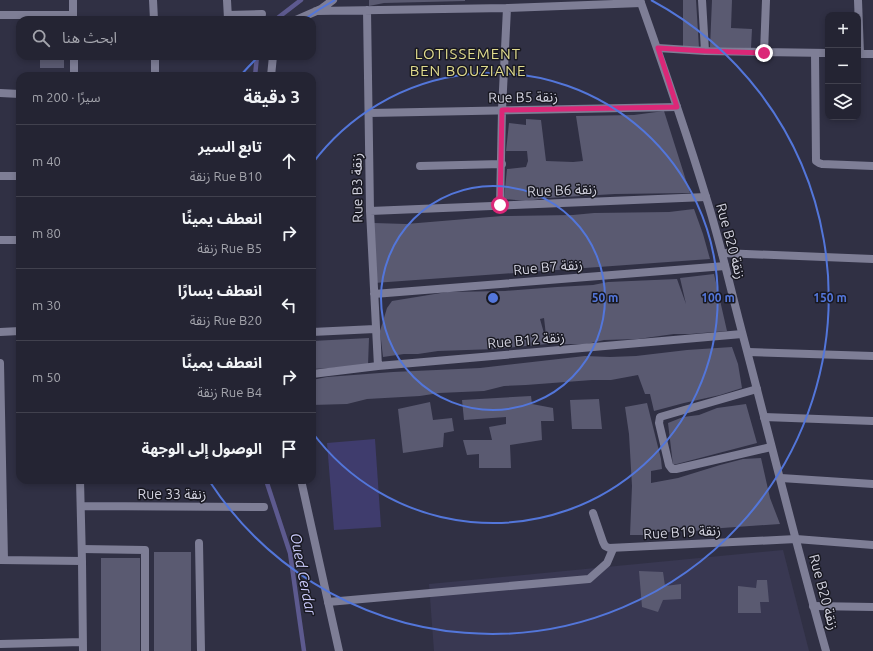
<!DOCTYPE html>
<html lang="ar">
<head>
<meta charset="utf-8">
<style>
  :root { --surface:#242433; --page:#2c2c3b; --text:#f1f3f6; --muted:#a3a4ac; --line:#41414e }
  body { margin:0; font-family:Ubuntu,"Noto Sans Arabic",sans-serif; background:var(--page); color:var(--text); direction:rtl }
  .controls { position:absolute; right:12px; top:12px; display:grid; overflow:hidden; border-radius:8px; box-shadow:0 2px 6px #0003 }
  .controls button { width:36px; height:36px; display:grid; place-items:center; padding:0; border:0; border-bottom:1px solid var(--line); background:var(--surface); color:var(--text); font:20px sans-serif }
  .stop { position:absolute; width:12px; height:12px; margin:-9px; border:3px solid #db2777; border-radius:50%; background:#fff }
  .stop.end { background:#db2777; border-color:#fff; box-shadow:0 1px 4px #0008 }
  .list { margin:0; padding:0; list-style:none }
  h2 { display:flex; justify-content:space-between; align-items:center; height:52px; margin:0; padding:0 16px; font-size:17px }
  h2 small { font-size:13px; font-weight:400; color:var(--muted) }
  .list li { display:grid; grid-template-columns:26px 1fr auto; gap:12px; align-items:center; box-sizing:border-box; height:72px; padding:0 16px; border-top:1px solid var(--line) }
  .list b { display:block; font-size:15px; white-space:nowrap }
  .list p { margin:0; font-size:13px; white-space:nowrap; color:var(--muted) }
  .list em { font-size:13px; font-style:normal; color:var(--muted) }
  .icon { flex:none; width:22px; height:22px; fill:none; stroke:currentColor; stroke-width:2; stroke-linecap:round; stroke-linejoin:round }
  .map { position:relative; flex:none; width:873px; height:651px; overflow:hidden; direction:ltr }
  .search { position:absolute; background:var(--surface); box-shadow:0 2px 6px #0003; left:16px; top:16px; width:300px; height:44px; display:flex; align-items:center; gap:10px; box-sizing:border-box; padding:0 14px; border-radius:12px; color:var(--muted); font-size:15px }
  .panel { position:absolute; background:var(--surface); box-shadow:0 2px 6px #0003; left:16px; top:72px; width:300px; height:412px; border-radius:12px; direction:rtl }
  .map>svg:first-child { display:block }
  .built { fill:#393852 }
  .green { fill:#3f3c6d }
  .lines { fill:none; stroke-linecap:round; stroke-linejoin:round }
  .stream { stroke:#5d5a8f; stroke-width:4.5 }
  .building { fill:#5a5a71 }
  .service { stroke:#7e7e96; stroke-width:8 }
  .pedestrian { stroke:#7e7e96; stroke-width:8 }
  .minor { stroke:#7e7e96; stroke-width:8 }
  .tertiary { stroke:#7e7e96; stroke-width:8 }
  .route { stroke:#db2777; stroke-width:5 }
  .ring { fill:none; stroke:#5376da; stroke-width:2 }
  .labels { text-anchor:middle; stroke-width:3; stroke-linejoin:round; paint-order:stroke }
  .street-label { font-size:14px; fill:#d2d2df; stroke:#191922 }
  .neighbourhood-label { font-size:15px; letter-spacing:1px; fill:#e1dc8d; stroke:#191922 }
  .water-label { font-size:15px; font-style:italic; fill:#c8c8f8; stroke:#191922 }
  .centre { fill:#5376da; stroke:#191922; stroke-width:2 }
  .ring-label { font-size:12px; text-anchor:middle; font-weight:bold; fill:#5376da; stroke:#191922; stroke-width:3; stroke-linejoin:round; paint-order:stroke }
</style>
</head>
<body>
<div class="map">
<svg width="873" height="651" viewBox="0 0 873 651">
  <rect width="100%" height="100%" fill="#303044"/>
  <!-- built -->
  <path class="built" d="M783,550L809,651H434L429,584Z"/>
  <!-- green -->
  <path class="green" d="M375,439L381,527L334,530L327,443Z"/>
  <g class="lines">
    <!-- stream -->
    <path class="stream" d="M275,20L301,0
      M255,76L257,56
      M266,480L290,553L304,651"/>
  </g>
  <!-- building -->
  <path class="building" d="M369,0H465V1L384,3L369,6Z
    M683,0H696L699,48L683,47Z
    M712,0H732L731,28L752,29L751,48L710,47Z
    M40,56H64V68H40Z
    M664,111L690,193L615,194L547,198L526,201L504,199L507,169L526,167L528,161L527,151H506L509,123L526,125V119L541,120L546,161L573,162L583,161L576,116L634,115Z
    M694,209L703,234L710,259L374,283V223L406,224L502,216L573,215L594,213L669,212Z
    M714,274L727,331L690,334H674L638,339L604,340L587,344H547L544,318L540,319L547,344L496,349L438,351L418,354H404L383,357L380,331L387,308L392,301L447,292L505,291L557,287L593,285L608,282L677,279L686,304L680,278Z
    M369,338L368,365L349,367L312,369V341Z
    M732,347L738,364L742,388L720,395L684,403L654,411L650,394H645L638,375L611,380H592L526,385L504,386L484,391L439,393L420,396L367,399L347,404L312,405V380L327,377L393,372L480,368L585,356L610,357L636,356L687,350Z
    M531,396L532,404L553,408L554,421H541L542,440L510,445L511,468H479V454L467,455L463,440H492L489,427L506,424V417L464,420L462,400Z
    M599,399L602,429H572L570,400Z
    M430,402L433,420L452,418L454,431L444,433L443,447L403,453L398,409Z
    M647,403L661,459L662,469L651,471V483L678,478L720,465L743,459L761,458L770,498L780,524L722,528L702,531L679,530L653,535H630L632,486L629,434L625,407Z
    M746,404L757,443L673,465L668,423L683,417L699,415L717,408Z
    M154,552H191V651H154Z
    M101,558H140V651H101Z
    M639,571L663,572L665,586L681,584V599L663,600L658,612L642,607Z
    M757,580H767L769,602H760L761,613H738V586L756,588Z"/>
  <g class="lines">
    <!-- service -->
    <path class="service" d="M328,602L589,579L607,563L613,549"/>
    <!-- pedestrian -->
    <path class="pedestrian" d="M199,543L201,651
      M82,549L145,550V651"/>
    <!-- minor -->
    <path class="minor" d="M73,0V19
      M153,0L154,20
      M227,0L228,19
      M702,0L705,51
      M858,0L860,54
      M367,10L370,211L378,366
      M316,11L507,8L641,3
      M0,15H73
      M228,15L262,14
      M296,20L321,9L333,0
      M658,48L705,51L828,53
      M764,53L766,0
      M815,53L816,161L819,163L822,164L873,166
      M858,54H873
      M74,56V76
      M155,56V76
      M271,76L273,56
      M0,93L20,94
      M369,113L677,107
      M420,166L502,164
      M0,176H20
      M500,205L502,110L507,8
      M370,211L706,197
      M0,240H20
      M722,253L873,259
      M374,294L725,266
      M0,332L20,331
      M312,332L375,329
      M748,352L873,356
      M0,363L4,560
      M312,374L378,366L742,334
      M757,389L660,417L659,423L669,465L672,469H676L771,447
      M764,417L873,421
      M781,478L873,484
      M80,480L82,561L83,651
      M301,480L339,651
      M81,506L264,507
      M593,513L603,542L605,546L609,548L796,539L873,545
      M0,560L82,561
      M813,606L873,607
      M0,644L83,642"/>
    <!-- tertiary -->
    <path class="tertiary" d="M640,0C663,65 686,131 706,197C720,241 730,287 742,332C770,438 796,545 826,651"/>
  </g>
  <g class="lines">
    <!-- route -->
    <path class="route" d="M500,205L502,110L677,107L658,48L705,51L764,53"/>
  </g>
  <!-- distance rings -->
  <g class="ring">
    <circle cx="493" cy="298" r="112"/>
    <path d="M312 164A225 225 0 1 1 312 432"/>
    <path d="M241 75A337 337 0 0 1 257 58M305 19A337 337 0 0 1 335 0M651 0A337 337 0 1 1 210 482"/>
  </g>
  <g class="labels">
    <!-- street labels -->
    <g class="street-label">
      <text transform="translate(523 97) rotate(-1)" y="5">Rue B5 زنقة</text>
      <text transform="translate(357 188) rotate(-91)" y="5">Rue B3 زنقة</text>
      <text transform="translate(562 190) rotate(-2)" y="5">Rue B6 زنقة</text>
      <text transform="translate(731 241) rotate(75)" y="5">Rue B20 زنقة</text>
      <text transform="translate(548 267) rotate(-5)" y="5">Rue B7 زنقة</text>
      <text transform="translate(526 340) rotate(-5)" y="5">Rue B12 زنقة</text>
      <text x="172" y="499">Rue 33 زنقة</text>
      <text transform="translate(682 532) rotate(-3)" y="5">Rue B19 زنقة</text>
      <text transform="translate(824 592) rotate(75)" y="5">Rue B20 زنقة</text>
    </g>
    <!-- neighbourhood labels -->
    <g class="neighbourhood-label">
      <text x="468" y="59">LOTISSEMENT<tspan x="468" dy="17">BEN BOUZIANE</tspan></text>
    </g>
    <!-- water labels -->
    <g class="water-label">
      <text transform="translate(303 574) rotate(79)" y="5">Oued Cerdar</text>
    </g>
  </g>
  <circle cx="493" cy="298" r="6" class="centre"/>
  <g class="ring-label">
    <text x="605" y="302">50 m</text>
    <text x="718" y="302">100 m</text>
    <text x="830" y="302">150 m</text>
  </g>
</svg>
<div class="controls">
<button>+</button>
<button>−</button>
<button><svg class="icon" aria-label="layers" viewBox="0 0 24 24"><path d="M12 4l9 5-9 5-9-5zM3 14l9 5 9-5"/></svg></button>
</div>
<div class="stop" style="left:500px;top:205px"></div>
<div class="stop end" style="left:764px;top:53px"></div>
<div class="search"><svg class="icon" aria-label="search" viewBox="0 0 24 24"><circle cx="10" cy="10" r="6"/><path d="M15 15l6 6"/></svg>ابحث هنا</div>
<section class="panel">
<h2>3 دقيقة<small>سيرًا · 200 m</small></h2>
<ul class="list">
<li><svg class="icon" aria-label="ahead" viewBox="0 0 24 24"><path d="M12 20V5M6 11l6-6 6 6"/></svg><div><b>تابع السير</b><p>Rue B10 زنقة</p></div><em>40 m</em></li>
<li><svg class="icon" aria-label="right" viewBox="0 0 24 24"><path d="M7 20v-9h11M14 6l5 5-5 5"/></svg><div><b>انعطف يمينًا</b><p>Rue B5 زنقة</p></div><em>80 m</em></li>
<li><svg class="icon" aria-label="left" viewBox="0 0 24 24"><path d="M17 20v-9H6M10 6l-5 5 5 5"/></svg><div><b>انعطف يسارًا</b><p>Rue B20 زنقة</p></div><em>30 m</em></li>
<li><svg class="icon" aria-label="right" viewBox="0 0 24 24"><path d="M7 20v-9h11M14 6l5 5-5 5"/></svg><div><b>انعطف يمينًا</b><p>Rue B4 زنقة</p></div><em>50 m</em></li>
<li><svg class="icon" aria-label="arrive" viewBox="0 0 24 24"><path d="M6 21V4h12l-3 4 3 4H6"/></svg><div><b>الوصول إلى الوجهة</b></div></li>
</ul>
</section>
</div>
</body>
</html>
